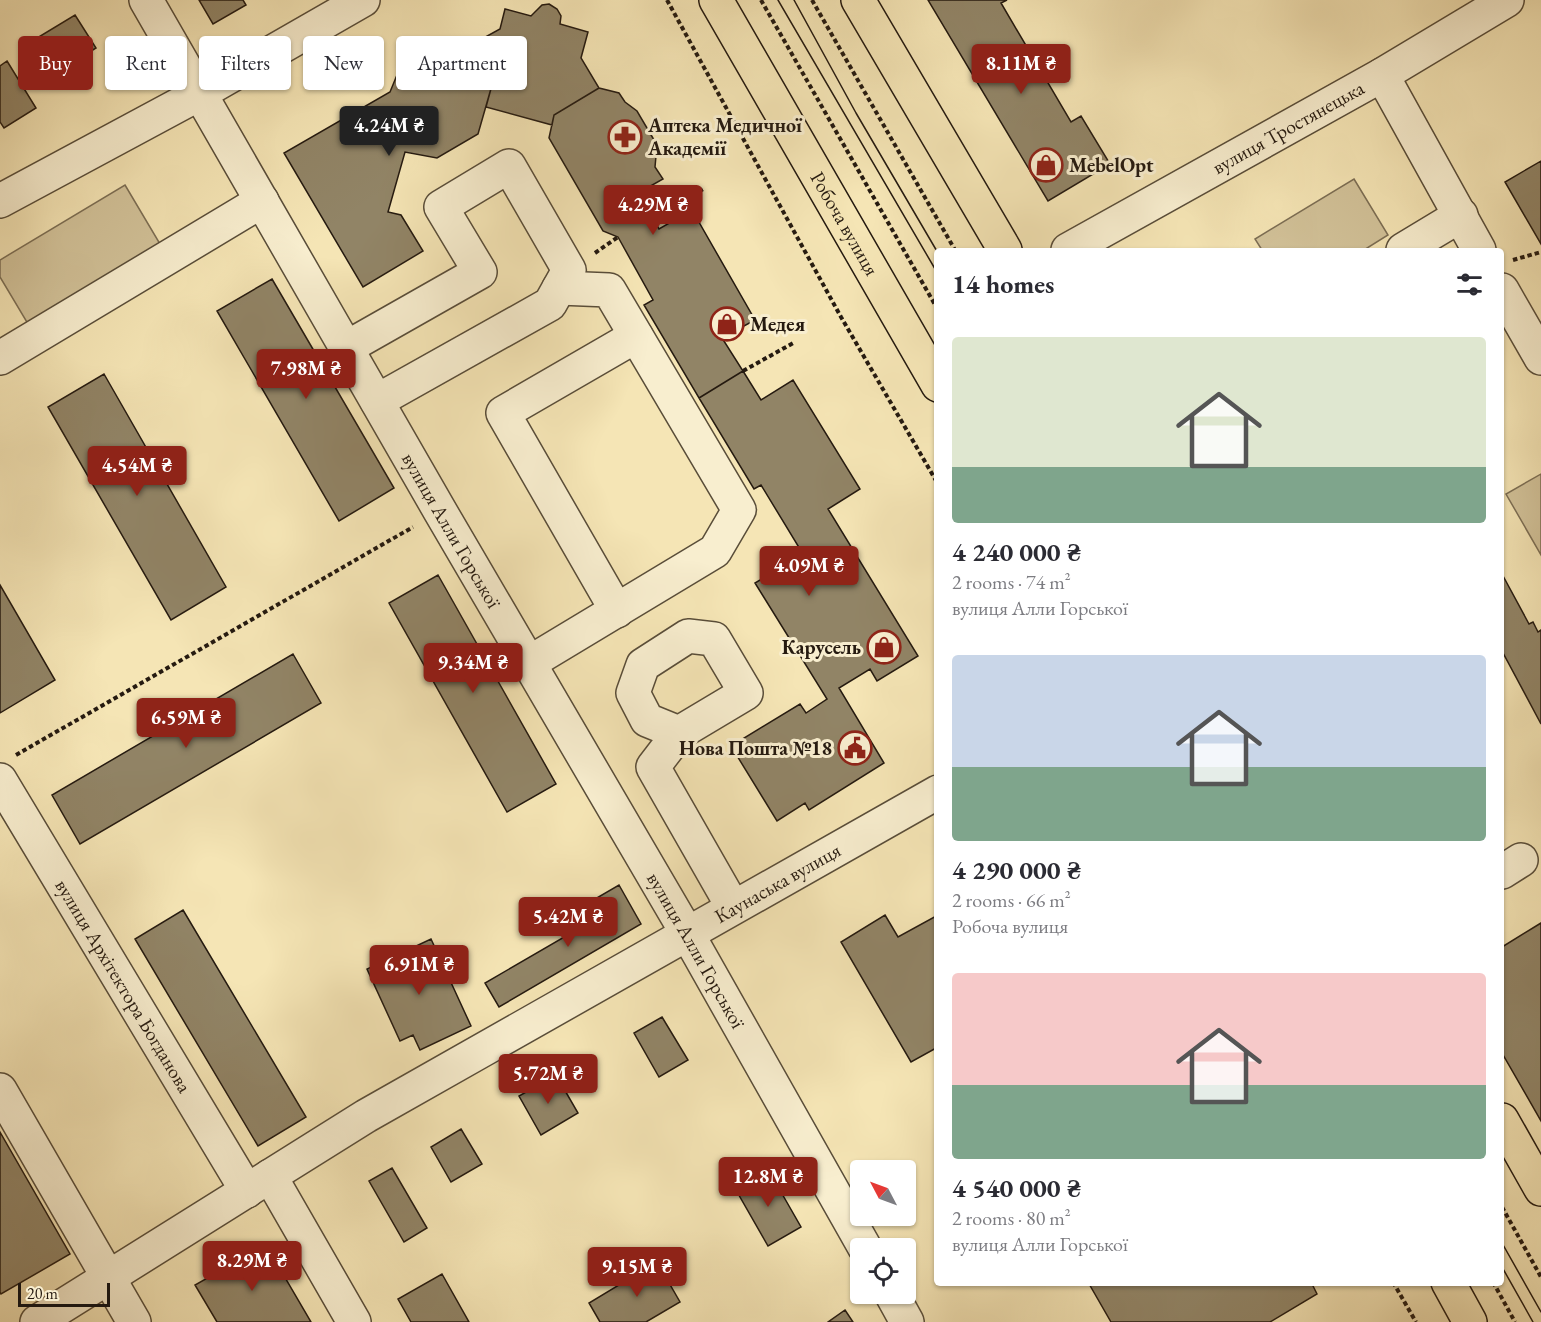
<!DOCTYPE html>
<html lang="en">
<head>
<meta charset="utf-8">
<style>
  :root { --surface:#fff; --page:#f7f7f7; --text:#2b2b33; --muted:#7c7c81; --accent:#8f2418 }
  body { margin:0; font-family:"EB Garamond",serif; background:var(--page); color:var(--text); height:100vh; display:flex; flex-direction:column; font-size:22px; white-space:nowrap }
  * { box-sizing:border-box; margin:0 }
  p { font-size:20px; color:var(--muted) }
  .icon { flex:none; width:33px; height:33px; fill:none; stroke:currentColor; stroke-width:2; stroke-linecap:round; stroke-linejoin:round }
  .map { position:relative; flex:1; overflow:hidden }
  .sheet { position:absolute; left:934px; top:248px; width:570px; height:1038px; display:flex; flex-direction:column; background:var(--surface); border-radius:6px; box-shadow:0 2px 4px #0004 }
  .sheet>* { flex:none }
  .top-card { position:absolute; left:18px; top:36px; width:570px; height:54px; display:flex; gap:12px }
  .needle { width:39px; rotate:311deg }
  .controls { position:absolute; left:850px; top:1160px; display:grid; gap:12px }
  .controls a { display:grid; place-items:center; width:66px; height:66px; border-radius:6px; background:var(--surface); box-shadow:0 2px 4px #0004; font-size:30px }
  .scale { position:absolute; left:18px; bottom:15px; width:92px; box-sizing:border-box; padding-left:6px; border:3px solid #251a10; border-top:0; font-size:16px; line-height:21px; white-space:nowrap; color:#251a10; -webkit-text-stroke:4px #f8eecf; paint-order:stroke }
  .price { position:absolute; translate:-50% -51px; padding:0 14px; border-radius:6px; background:var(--accent); color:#fff; font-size:20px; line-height:39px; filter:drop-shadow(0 2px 3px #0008) }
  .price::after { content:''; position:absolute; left:50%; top:36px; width:18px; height:14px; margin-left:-9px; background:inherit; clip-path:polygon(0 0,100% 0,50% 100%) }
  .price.active { background:#222; color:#fff }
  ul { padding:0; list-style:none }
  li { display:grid; align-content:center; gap:12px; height:318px; padding:0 18px }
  li span { display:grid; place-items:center; height:186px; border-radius:6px; color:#555 }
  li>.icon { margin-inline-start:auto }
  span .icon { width:108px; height:108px; fill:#fffc; stroke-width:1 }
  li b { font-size:26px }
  h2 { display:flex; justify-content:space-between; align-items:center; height:72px; padding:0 18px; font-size:26px }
  .chip { padding:0 21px; border-radius:6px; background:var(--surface); box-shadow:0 2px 4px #0004; font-size:21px; line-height:54px }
  .chip.active { background:var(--accent); color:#fff }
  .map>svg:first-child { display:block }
</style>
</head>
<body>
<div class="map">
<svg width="1541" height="1322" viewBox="0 0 1541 1322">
  <rect width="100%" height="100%" fill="#f5e5b5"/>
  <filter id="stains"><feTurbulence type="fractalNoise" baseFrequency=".00333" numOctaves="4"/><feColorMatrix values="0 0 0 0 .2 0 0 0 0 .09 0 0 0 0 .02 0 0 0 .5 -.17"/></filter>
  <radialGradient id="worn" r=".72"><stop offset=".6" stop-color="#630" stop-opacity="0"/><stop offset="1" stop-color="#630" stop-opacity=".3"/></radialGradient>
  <path fill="#d2c299" stroke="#7c6e54" stroke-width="1.5" d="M1354,179L1388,235L1364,250H1262L1255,239Z
    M125,185L163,249L31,329L0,277V260Z
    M1541,474V555L1506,494Z"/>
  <path fill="#918466" stroke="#251a10" stroke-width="1.5" d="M199,0H243L246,5L213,24Z
    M928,0H1007L1001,3L1071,122L1081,116L1110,164L1048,201Z
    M549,4L557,9L561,16L560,24L588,32L581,58L599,88L554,115L552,125L486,107L492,85L469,46L500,29L505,9L531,16L542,5Z
    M75,15L96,48L58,72L37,38Z
    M469,46L492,85L478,134L437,158L405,152L388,212L401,215L423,251L363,287L284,153L390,92L397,75L431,55L447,59Z
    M7,61L36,108L4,128L0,122V66Z
    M599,88L619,93L625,102L637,111L657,145L655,167L663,179L638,193L659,229L692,210L755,320L722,338L743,371L699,398L644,305L653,300L618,237L603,231L549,138L554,115Z
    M1541,161V244L1505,182Z
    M272,279L394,488L339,521L217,311Z
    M743,371L761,400L793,380L860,489L828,509L918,656L877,681L870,669L839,688L884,763L809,810L805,803L777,821L731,746L800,704L806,713L827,699L755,583L803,554L761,485L754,489L699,398Z
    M104,374L226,587L171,620L48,407Z
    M1502,574L1529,624L1533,622L1538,632L1541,630V724L1502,651Z
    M438,575L556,784L507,812L389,603Z
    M0,585L55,680L0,713Z
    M293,654L321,703L80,844L52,795Z
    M619,885L641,924L499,1007L485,983L604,914L595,899Z
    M183,910L306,1117L258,1146L135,939Z
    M885,915L898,937L938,915V1047L911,1062L841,942Z
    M1541,923V1121L1502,1053V947Z
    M431,939L471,1026L420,1050L413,1035L400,1041L367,969Z
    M662,1017L688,1060L659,1077L634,1033Z
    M556,1075L578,1113L541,1135L519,1096Z
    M461,1129L482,1164L451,1182L431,1147Z
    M0,1132L70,1254L1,1294L0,1292Z
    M392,1168L427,1228L404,1242L369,1181Z
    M769,1171L801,1227L768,1246L736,1190Z
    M266,1245L311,1322H217L195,1285Z
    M657,1262L680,1302L646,1322H600L589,1303Z
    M442,1274L469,1322H411L398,1299Z
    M1088,1282H1311L1317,1294L1270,1322H1111Z
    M845,1310L853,1322H828Z"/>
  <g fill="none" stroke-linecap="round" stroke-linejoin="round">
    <g stroke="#594d39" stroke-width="36">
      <g id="minor">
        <path id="s1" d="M146,0L440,511L687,933L865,1248"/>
        <path d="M1382,75L1479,250"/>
        <path d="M0,201L199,94L363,0"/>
        <path id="s2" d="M1068,250L1382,75L1507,0"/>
        <path d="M1403,250L1461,215"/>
        <path d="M1502,290L1541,358"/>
        <path d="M346,348L480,272L441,207L509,166L569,270L550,304L377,401"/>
        <path d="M0,358L262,201"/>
        <path d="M617,611L503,413L636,336"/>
        <path d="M529,663L715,551L739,510L609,290L559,288"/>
        <path d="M679,733L647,720L633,693L643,665L688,636L714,639L746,693L679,733L653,767L733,907"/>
        <path id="s3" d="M0,780L247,1191"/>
        <path d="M1502,872L1521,860"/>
        <path d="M0,1090L134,1322"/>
        <path d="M270,1176L354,1322"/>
        <path d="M891,1293L907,1322"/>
        <path id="s4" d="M37,1322L366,1116L938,792"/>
      </g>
    </g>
    <g stroke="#251a10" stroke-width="36">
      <g id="major">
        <path id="s5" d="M716,0L938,385"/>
        <path d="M858,0L1005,250"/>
        <path d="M1502,1120L1541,1189"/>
        <path d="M1448,1282L1470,1322"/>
      </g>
    </g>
    <path stroke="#251a10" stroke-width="4" stroke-dasharray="4.5 3" stroke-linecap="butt" d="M667,0L841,317L938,484
      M761,0L938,310
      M812,0L955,250
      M653,217L705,188
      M595,253L618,237
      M1513,260L1541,252
      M743,371L795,342
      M16,755L413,527
      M1502,1207L1541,1277
      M1393,1282L1416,1322
      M1493,1282L1515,1322"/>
    <use href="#minor" stroke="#f8eecf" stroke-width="33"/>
    <use href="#major" stroke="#f5e5b5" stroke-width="33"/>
    <path stroke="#251a10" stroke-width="1.5" d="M778,0L938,274
      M794,0L856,113L938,253
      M1502,1243L1541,1312
      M1502,1267L1533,1322"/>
  </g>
  <defs>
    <g id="pharmacy-ring" transform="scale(1.725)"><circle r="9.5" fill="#f8eecf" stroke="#8f2418" stroke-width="1.5"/><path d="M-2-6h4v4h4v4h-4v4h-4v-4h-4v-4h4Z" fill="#8f2418"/></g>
    <g id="shop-ring" transform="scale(1.725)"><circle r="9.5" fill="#f8eecf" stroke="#8f2418" stroke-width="1.5"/><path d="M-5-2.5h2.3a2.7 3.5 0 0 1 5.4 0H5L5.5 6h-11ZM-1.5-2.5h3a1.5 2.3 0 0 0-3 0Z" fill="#8f2418"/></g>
    <g id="civic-ring" transform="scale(1.725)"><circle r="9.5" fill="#f8eecf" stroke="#8f2418" stroke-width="1.5"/><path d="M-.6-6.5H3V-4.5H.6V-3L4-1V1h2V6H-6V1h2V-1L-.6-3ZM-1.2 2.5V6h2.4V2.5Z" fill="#8f2418"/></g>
  </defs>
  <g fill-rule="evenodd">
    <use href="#pharmacy-ring" x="625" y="137"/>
    <use href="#shop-ring" x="1046" y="165"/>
    <use href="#shop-ring" x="727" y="324"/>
    <use href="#shop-ring" x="884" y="647"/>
    <use href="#civic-ring" x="855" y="748"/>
  </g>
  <g text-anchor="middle" stroke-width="6" stroke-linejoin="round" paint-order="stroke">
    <g font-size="20" font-weight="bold" fill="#251a10" stroke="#f8eecf" text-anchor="start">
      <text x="648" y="132">Аптека Медичної<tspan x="648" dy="23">Академії</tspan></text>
      <text x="1069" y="172">MebelOpt</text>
      <text x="750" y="331">Медея</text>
      <text x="861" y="654" text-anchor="end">Карусель</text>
      <text x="832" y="755" text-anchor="end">Нова Пошта №18</text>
    </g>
    <g font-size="20" fill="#251a10" stroke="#f8eecf">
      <text dy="7" stroke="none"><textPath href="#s2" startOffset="252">вулиця Тростянецька</textPath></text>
      <text dy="7" stroke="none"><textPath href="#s5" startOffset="258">Робоча вулиця</textPath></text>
      <text dy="7" stroke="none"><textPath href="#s1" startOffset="612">вулиця Алли Горської</textPath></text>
      <text dy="7" stroke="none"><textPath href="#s4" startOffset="861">Каунаська вулиця</textPath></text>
      <text dy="7" stroke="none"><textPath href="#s1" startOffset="1098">вулиця Алли Горської</textPath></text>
      <text dy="7" stroke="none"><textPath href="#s3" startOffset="240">вулиця Архітектора Богданова</textPath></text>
    </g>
  </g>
  <rect width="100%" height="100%" filter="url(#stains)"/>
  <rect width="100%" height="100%" fill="url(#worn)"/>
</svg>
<div class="controls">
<a><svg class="needle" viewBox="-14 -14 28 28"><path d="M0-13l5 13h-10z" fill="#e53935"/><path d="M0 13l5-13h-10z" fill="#7c7c81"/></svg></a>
<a><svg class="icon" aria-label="locate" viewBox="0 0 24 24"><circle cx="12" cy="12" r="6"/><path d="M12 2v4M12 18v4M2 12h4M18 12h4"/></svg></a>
</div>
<div class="scale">20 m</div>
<b class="price" style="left:1021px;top:95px">8.11M ₴</b>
<b class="price active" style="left:389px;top:157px">4.24M ₴</b>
<b class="price" style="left:653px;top:236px">4.29M ₴</b>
<b class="price" style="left:306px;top:400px">7.98M ₴</b>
<b class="price" style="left:137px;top:497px">4.54M ₴</b>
<b class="price" style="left:809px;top:597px">4.09M ₴</b>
<b class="price" style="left:473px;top:694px">9.34M ₴</b>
<b class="price" style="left:186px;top:749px">6.59M ₴</b>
<b class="price" style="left:568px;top:948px">5.42M ₴</b>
<b class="price" style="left:419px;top:996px">6.91M ₴</b>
<b class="price" style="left:548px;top:1105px">5.72M ₴</b>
<b class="price" style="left:768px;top:1208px">12.8M ₴</b>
<b class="price" style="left:252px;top:1292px">8.29M ₴</b>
<b class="price" style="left:637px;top:1298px">9.15M ₴</b>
<div class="top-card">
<a class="chip active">Buy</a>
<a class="chip">Rent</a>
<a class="chip">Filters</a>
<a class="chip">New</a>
<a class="chip">Apartment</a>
</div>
<section class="sheet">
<h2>14 homes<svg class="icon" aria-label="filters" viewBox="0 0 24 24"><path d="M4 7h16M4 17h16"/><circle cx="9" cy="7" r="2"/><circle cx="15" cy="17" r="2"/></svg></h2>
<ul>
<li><span style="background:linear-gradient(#dfe7d0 70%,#7fa58c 0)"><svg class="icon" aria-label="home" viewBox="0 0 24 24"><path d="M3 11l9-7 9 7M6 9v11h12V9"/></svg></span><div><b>4 240 000 ₴</b><p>2 rooms · 74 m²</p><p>вулиця Алли Горської</p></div></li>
<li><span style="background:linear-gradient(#c9d6e8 60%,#7fa58c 0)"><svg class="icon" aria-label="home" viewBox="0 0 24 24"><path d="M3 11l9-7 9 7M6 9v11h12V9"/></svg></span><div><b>4 290 000 ₴</b><p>2 rooms · 66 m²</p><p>Робоча вулиця</p></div></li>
<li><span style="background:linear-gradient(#f6c9c9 60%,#7fa58c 0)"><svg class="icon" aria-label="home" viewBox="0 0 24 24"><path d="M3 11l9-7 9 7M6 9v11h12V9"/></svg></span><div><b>4 540 000 ₴</b><p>2 rooms · 80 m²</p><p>вулиця Алли Горської</p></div></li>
</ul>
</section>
</div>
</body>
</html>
